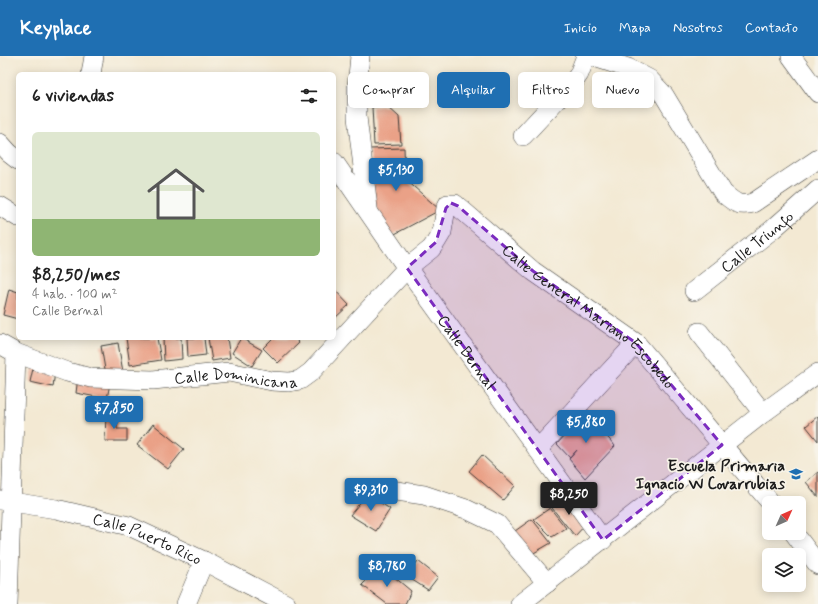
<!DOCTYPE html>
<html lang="es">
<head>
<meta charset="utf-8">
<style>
  :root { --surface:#fff; --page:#f2f2f2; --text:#222; --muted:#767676; --accent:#1f6fb2 }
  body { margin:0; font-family:Mynerve,sans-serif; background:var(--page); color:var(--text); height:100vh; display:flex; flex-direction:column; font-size:15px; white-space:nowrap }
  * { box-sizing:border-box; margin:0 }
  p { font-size:13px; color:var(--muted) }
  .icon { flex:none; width:22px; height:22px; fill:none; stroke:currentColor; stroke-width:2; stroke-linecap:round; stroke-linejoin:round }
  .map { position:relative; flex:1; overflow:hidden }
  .sheet { position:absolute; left:16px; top:16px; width:320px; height:268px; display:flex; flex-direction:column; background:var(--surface); border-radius:6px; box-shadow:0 2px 10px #0003 }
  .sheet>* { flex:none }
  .top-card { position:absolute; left:348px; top:16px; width:380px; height:36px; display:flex; gap:8px }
  .needle { width:26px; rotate:45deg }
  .controls { position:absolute; left:762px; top:440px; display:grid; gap:8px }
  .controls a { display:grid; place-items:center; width:44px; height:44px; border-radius:6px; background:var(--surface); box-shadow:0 2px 10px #0003; font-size:20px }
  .price { position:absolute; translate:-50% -34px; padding:0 9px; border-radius:4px; background:var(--accent); color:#fff; font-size:13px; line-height:26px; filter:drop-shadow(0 1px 2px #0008) }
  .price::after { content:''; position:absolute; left:50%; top:24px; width:12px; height:9px; margin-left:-6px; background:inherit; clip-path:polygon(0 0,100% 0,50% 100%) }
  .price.active { background:#222; color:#fff }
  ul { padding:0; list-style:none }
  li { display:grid; align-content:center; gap:8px; height:212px; padding:0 16px }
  li span { display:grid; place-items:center; height:124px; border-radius:6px; color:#555 }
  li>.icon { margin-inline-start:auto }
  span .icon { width:72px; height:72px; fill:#fffc; stroke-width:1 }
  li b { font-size:17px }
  h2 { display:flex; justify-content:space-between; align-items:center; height:48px; padding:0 16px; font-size:17px }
  .chip { padding:0 14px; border-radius:6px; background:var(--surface); box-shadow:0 2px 10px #0003; font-size:14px; line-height:36px }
  .chip.active { background:var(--accent); color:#fff }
  header { display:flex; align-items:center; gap:24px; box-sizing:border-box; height:56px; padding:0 20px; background:var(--accent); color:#fff }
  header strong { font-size:19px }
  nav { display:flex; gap:22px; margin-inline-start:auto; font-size:14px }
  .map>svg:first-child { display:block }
</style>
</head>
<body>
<header>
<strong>Keyplace</strong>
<nav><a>Inicio</a><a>Mapa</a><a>Nosotros</a><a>Contacto</a></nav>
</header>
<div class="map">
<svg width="818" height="548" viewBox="0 0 818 548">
  <rect width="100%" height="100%" fill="#f7f3e8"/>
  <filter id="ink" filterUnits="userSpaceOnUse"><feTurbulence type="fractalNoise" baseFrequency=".025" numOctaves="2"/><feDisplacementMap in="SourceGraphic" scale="8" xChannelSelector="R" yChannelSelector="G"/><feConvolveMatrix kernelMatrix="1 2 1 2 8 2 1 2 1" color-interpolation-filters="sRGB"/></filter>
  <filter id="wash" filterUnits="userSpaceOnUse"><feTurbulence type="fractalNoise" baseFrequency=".012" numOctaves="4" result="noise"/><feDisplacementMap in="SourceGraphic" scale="16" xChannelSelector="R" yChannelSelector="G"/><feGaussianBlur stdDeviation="0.9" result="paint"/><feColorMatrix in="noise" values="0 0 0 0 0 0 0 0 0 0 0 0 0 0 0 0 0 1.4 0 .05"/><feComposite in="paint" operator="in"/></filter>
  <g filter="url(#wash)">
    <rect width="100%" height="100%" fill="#f3e9d3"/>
    <g id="blocks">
      <path fill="#eaa187" d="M387,50L399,61L401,88L374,89L372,51Z
        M404,92L405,123L440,154L391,180L374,149L373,124L394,123H371L370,93Z
        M9,233L18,236V263L3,259Z
        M334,233L349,249L334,263Z
        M126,282H157L161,304L130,309Z
        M163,282H181L182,303L164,305Z
        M187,282H204L206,299L188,301Z
        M208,282H227L230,302L212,305Z
        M241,282L262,294L252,310L232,297Z
        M273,282H294L299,287L278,307L263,292Z
        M118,287L123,316L106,319L101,290Z
        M34,308L55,315L53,331L30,326Z
        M78,321L110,327L107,343L76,337Z
        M588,354L600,368L598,370L615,390L585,422L569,403L577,394L570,402L557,388Z
        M106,358H117V373H127V385H105Z
        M818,360V385L806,370Z
        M153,368L184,393L168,413L137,389Z
        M482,399L515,430L503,444L469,415Z
        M818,416V441L806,426Z
        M367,438L390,453L376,475L350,459Z
        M564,440L586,468L575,480L552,452Z
        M550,452L566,472L552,481L534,463Z
        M532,463L551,487L532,498L515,475Z
        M418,505L438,521L428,534L406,520Z
        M381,510L411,535L405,548H387L362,529Z"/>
    </g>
  </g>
  <g filter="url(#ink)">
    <use href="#blocks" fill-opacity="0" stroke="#3c3b37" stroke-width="1"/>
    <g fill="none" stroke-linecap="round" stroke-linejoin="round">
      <g stroke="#3c3b37" stroke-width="20">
        <g id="minor">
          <path d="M360,0L357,31V61L368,152"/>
          <path d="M591,0L628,12L649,23L664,39L723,137C734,146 738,151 753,147L818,103"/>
          <path d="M791,0L818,37"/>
          <path d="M91,18L94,0"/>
          <path d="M523,80L575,24L579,18L586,0"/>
          <path d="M0,87L9,97L18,104"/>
          <path id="s1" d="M334,106L407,212L603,484"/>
          <path d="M0,150L18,161"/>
          <path id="s2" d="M694,235L773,173L818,133"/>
          <path d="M699,276L763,357"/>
          <path id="s3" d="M0,288L16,297L67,316L91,322L153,324L229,316L272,325L289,326L300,324L311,316L407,212L431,193L436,186L442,176L446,152L448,148H455L533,215L636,287L771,447"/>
          <path d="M538,393L636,287"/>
          <path d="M390,434L424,439L466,453L497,468L547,527"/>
          <path id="s4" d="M0,444L56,453L129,470L204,505L286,548"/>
          <path d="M794,477L818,509"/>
          <path d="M8,548L16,297"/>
          <path d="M186,548L204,505"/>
          <path d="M520,548L763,357L818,317"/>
        </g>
      </g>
      <use href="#minor" stroke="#fff" stroke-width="19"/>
    </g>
  </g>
  <path fill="#7b2cbf" fill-opacity="0.2" stroke="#7b2cbf" stroke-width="3" stroke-dasharray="8 5" stroke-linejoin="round" d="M451,147L458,150L533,215L636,287L722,389L603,484L407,212L436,186L446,152Z"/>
  <defs>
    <g id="school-bare" transform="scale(1.08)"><path d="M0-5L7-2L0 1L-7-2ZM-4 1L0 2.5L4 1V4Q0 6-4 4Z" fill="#1f6fb2" stroke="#f7f3e8" stroke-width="2.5" paint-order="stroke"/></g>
  </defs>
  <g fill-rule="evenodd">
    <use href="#school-bare" x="796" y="418"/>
  </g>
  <g text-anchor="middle" stroke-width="3.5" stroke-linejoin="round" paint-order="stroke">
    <g font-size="16" fill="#1c1c1c" stroke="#f7f3e8">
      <text dy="6" stroke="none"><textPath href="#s2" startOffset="80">Calle Triunfo</textPath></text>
      <text dy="6" stroke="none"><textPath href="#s3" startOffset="725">Calle General Mariano Escobedo</textPath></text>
      <text dy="6" stroke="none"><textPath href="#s1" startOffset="232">Calle Bernal</textPath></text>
      <text dy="6" stroke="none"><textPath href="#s3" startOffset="243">Calle Dominicana</textPath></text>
      <text dy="6" stroke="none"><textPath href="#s4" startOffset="153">Calle Puerto Rico</textPath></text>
    </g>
    <g font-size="16" font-weight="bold" fill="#1c1c1c" stroke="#f7f3e8" text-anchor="end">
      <text x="785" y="415">Escuela Primaria<tspan x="785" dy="18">Ignacio W Covarrubias</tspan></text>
    </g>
  </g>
</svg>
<div class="controls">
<a><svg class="needle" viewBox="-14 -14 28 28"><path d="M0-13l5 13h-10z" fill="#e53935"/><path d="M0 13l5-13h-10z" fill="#767676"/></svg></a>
<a><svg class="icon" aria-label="layers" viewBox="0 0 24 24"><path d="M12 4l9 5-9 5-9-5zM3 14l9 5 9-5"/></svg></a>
</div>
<b class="price" style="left:396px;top:136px">$5,130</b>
<b class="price" style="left:114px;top:374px">$7,850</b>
<b class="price" style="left:586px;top:388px">$5,880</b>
<b class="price" style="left:371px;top:456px">$9,310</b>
<b class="price active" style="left:569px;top:460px">$8,250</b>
<b class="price" style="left:387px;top:532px">$8,780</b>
<div class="top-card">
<a class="chip">Comprar</a>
<a class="chip active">Alquilar</a>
<a class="chip">Filtros</a>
<a class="chip">Nuevo</a>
</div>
<section class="sheet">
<h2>6 viviendas<svg class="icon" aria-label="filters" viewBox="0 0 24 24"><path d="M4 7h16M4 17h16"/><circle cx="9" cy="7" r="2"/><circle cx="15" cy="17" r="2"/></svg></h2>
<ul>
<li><span style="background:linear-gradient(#dfe7d0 70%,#8fb573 0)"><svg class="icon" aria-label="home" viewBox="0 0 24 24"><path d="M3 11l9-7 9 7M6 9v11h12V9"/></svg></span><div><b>$8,250/mes</b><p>4 hab. · 100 m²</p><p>Calle Bernal</p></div></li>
</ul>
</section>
</div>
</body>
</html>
